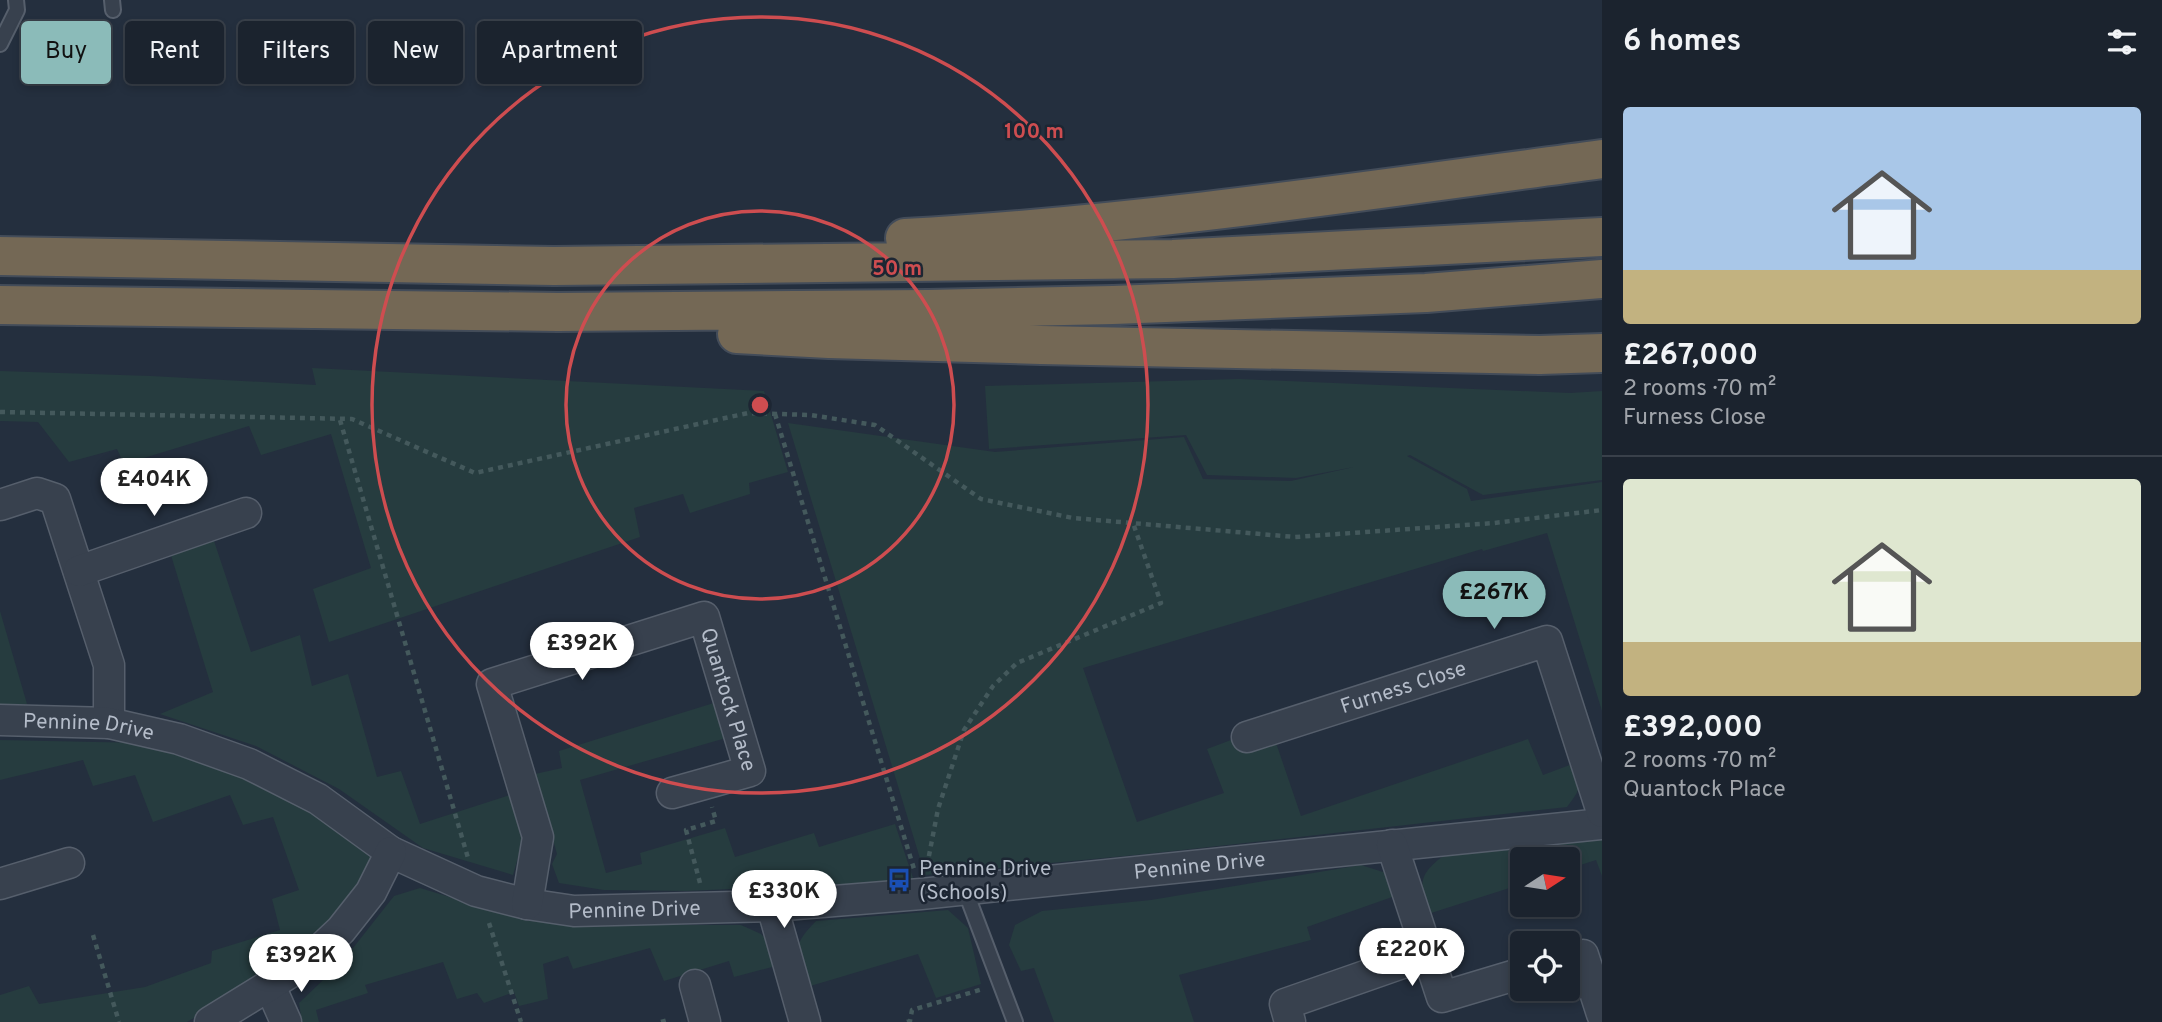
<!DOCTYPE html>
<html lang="en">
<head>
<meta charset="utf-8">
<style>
  :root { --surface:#1b232e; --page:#282f3a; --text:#f1f3f6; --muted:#a0a4aa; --line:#39404a; --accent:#8bbbb9 }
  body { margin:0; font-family:Overpass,sans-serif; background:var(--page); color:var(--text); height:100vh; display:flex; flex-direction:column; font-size:26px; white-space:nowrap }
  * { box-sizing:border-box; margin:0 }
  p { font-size:23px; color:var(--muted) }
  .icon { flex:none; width:38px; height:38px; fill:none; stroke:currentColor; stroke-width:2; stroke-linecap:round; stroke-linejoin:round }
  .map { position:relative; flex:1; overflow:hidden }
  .details { display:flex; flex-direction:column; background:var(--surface); width:560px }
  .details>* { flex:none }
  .hud { position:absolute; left:21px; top:21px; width:665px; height:63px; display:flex; gap:14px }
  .needle { width:46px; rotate:78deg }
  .controls { position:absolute; left:1510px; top:847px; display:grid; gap:14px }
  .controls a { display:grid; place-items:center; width:70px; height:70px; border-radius:7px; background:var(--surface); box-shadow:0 4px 10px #0003,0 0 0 2px var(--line); font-size:35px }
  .price { position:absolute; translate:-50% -60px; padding:0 16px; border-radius:24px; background:#fff; color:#222; font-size:23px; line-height:46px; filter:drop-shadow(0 2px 4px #0008) }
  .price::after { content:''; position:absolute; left:50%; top:42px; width:21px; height:16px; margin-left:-10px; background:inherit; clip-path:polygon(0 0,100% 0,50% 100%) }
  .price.current { background:var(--accent); color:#111 }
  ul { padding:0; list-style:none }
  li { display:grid; align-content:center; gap:14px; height:371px; padding:0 21px }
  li+li { border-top:2px solid var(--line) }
  li span { display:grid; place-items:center; height:217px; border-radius:7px; color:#555 }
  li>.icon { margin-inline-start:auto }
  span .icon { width:126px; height:126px; fill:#fffc; stroke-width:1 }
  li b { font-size:30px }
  h2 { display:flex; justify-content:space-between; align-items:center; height:84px; padding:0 21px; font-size:30px }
  .chip { padding:0 24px; border-radius:7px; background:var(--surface); box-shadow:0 4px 10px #0003,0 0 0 2px var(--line); font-size:24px; line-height:63px }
  .chip.current { background:var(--accent); color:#111 }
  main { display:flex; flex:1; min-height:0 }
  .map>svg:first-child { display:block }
</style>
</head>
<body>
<main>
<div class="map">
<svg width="1602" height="1022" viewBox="0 0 1602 1022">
  <rect width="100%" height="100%" fill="#242f3e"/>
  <path fill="#263c3f" d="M312,368L764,391L788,472L749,483L750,494L690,513L683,494L634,508L640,537L329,642L313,589L371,568L331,434L261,455L249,426L124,464L117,449L69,462L38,422L0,421V371L151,376L316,385Z
    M1239,379L1570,393L1602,391V480L1483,495L1410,455L1407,456L1467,489L1471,501L1602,482V711L1547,533L1483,551L1482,549L1083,668L1137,822L1224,793L1207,749L1239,737L1275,740L1301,816L1528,739L1543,775L1575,763C1583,784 1581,789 1567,807L1146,854L925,875L788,423L995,452L1184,437L1203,479L1291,481L1354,467L1296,478L1207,475L1186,435L989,449L985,386Z
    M212,535L251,652L300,635L312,686L348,674L377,777L401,771L420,824L510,795L525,833L513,875L423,848L339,789L256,746L160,714L213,692L170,552Z
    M0,611L27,704L0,705Z
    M717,702L726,738L580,780L606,873L642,864L640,853L725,828L735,857L814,833L819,847L895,824L914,881L686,891L604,890L559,883L552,864L557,854L535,774L562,768L559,751Z
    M0,740L144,743L227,771L306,808L374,860L345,909L288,959L250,985L187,1022H0V995L29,986L39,1004L145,987L211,963L212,951L280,930L272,899L299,890L273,817L243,825L230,795L153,822L135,775L93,786L83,760L0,780Z
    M1602,835V876L1596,860L1568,869V859H1522V884L1428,914C1419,883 1418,874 1446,854Z
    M1361,865L1386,873L1395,896L1307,927L1311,940L1179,975L1194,1022H1054L1034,968L1021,971L1009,945L1015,925L1042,911L1151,900Z
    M420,888L529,921L613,925H741L761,934L773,947L772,967L734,977L729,961L664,981L650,948L573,969L568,956L543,964L548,999L519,1006L514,992L484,1003L477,993L457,999L443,962L365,985L368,993L316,1010L319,1022H302L299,1003L342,962L394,896Z
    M948,910L968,928L981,984L936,998L918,954L807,987C795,955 790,947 816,921Z"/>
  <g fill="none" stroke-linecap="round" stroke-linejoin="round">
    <g stroke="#565f6c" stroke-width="18">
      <path id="lane" d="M112,0L113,10
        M0,44L17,10L16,0
        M965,890L1015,1022"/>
    </g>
    <g stroke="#565f6c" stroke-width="33">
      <g id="street">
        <path d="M0,505L37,493L55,499L109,665V723"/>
        <path d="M79,571L246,513"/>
        <path id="s1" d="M0,720L109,723L179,739L249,764L318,799L391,852L476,891L527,904L574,911L772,906L921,894L1602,824"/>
        <path id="s2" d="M1247,737L1547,641L1602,812"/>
        <path d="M1392,845L1442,997L1522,973"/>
        <path d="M0,884L69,863"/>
        <path id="s3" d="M527,904L538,837L492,684L704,617L750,771L672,793"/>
        <path d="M772,906L805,1022"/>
        <path d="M1568,959L1583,955L1602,1014"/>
        <path d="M695,985L705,1022"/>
        <path d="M270,986L286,1022"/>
        <path d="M210,1022L307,962L341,930L371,892L391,852"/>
        <path d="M1290,1022L1285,1004L1428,954"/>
      </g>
    </g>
    <g stroke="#434c59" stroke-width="42">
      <path id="highway" d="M905,238C1138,225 1371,190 1602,159
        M0,256L554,266L1173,259L1602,237
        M0,305L558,312L928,309L1113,305L1426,293L1602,279
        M737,334L829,339L1041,345L1540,355L1602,353"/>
    </g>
    <path stroke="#44595c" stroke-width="4.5" stroke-dasharray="5 5" stroke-linecap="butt" d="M0,412L352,419L475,473L748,413L810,415L875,425L981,499L1073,518L1295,537L1494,523L1602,510
      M775,414L914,869
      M340,420L468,858
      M927,866L938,809L964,730L993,686L1017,663L1161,603L1133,523
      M700,883L686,830L716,821L712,807
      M489,923L521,1022
      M93,935L119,1022
      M661,1022L668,1020L669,1022
      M907,1022L910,1021L912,1010L983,989"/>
    <use href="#lane" stroke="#38414e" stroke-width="14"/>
    <use href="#street" stroke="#38414e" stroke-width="30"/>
    <use href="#highway" stroke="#746855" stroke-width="38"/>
  </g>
  <g fill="none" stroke="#ce4d50" stroke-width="3.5">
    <circle cx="760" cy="405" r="194"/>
    <circle cx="760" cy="405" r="388"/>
  </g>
  <defs>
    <g id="bus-bare" transform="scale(1.89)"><path d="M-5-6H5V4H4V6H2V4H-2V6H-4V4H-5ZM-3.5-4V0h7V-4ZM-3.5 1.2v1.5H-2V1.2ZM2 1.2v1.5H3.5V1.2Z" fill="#1a4fb4" stroke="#1d2633" stroke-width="2.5" paint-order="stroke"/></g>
  </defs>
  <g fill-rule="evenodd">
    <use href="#bus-bare" x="899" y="880"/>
  </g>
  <g text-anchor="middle" stroke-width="5" stroke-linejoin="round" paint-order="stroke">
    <g font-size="21" fill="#b4bcc9" stroke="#1d2633">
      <text dy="7" stroke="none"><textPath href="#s2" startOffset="164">Furness Close</textPath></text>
      <text dy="7" stroke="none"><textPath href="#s3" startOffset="536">Quantock Place</textPath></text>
      <text dy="7" stroke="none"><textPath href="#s1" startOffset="89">Pennine Drive</textPath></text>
      <text dy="7" stroke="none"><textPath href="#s1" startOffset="1244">Pennine Drive</textPath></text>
      <text dy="7" stroke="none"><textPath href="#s1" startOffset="677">Pennine Drive</textPath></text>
    </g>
    <g font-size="21" fill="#b4bcc9" stroke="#1d2633" text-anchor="start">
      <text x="919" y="875">Pennine Drive<tspan x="919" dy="24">(Schools)</tspan></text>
    </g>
  </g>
  <circle cx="760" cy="405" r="10" fill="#ce4d50" stroke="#1d2633" stroke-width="3.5"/>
  <g font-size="21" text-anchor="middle" font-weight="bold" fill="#ce4d50" stroke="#1d2633" stroke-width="5" stroke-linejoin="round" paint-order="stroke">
    <text x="1034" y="138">100 m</text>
    <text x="897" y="275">50 m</text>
  </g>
</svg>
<div class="controls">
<a><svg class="needle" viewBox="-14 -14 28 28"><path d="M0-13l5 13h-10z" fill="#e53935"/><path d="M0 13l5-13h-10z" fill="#a0a4aa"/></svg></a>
<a><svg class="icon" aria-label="locate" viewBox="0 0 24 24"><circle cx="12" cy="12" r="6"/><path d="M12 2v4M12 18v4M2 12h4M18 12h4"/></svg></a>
</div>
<b class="price" style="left:154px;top:518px">£404K</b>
<b class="price current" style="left:1494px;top:631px">£267K</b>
<b class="price" style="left:582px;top:682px">£392K</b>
<b class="price" style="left:784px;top:930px">£330K</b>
<b class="price" style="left:1412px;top:988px">£220K</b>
<b class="price" style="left:301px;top:994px">£392K</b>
<div class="hud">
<a class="chip current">Buy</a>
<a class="chip">Rent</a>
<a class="chip">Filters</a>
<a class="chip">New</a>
<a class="chip">Apartment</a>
</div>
</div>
<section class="details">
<h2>6 homes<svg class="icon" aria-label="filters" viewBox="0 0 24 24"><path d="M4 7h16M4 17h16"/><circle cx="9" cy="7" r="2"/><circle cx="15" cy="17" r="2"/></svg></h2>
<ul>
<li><span style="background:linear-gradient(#a9c7e8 75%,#c2b280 0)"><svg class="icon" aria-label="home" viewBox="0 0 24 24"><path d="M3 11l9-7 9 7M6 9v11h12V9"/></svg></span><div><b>£267,000</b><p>2 rooms · 70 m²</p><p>Furness Close</p></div></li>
<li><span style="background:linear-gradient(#dfe7d0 75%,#c2b280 0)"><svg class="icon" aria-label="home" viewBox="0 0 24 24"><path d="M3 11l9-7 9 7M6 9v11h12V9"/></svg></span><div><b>£392,000</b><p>2 rooms · 70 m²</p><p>Quantock Place</p></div></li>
</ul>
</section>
</main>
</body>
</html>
